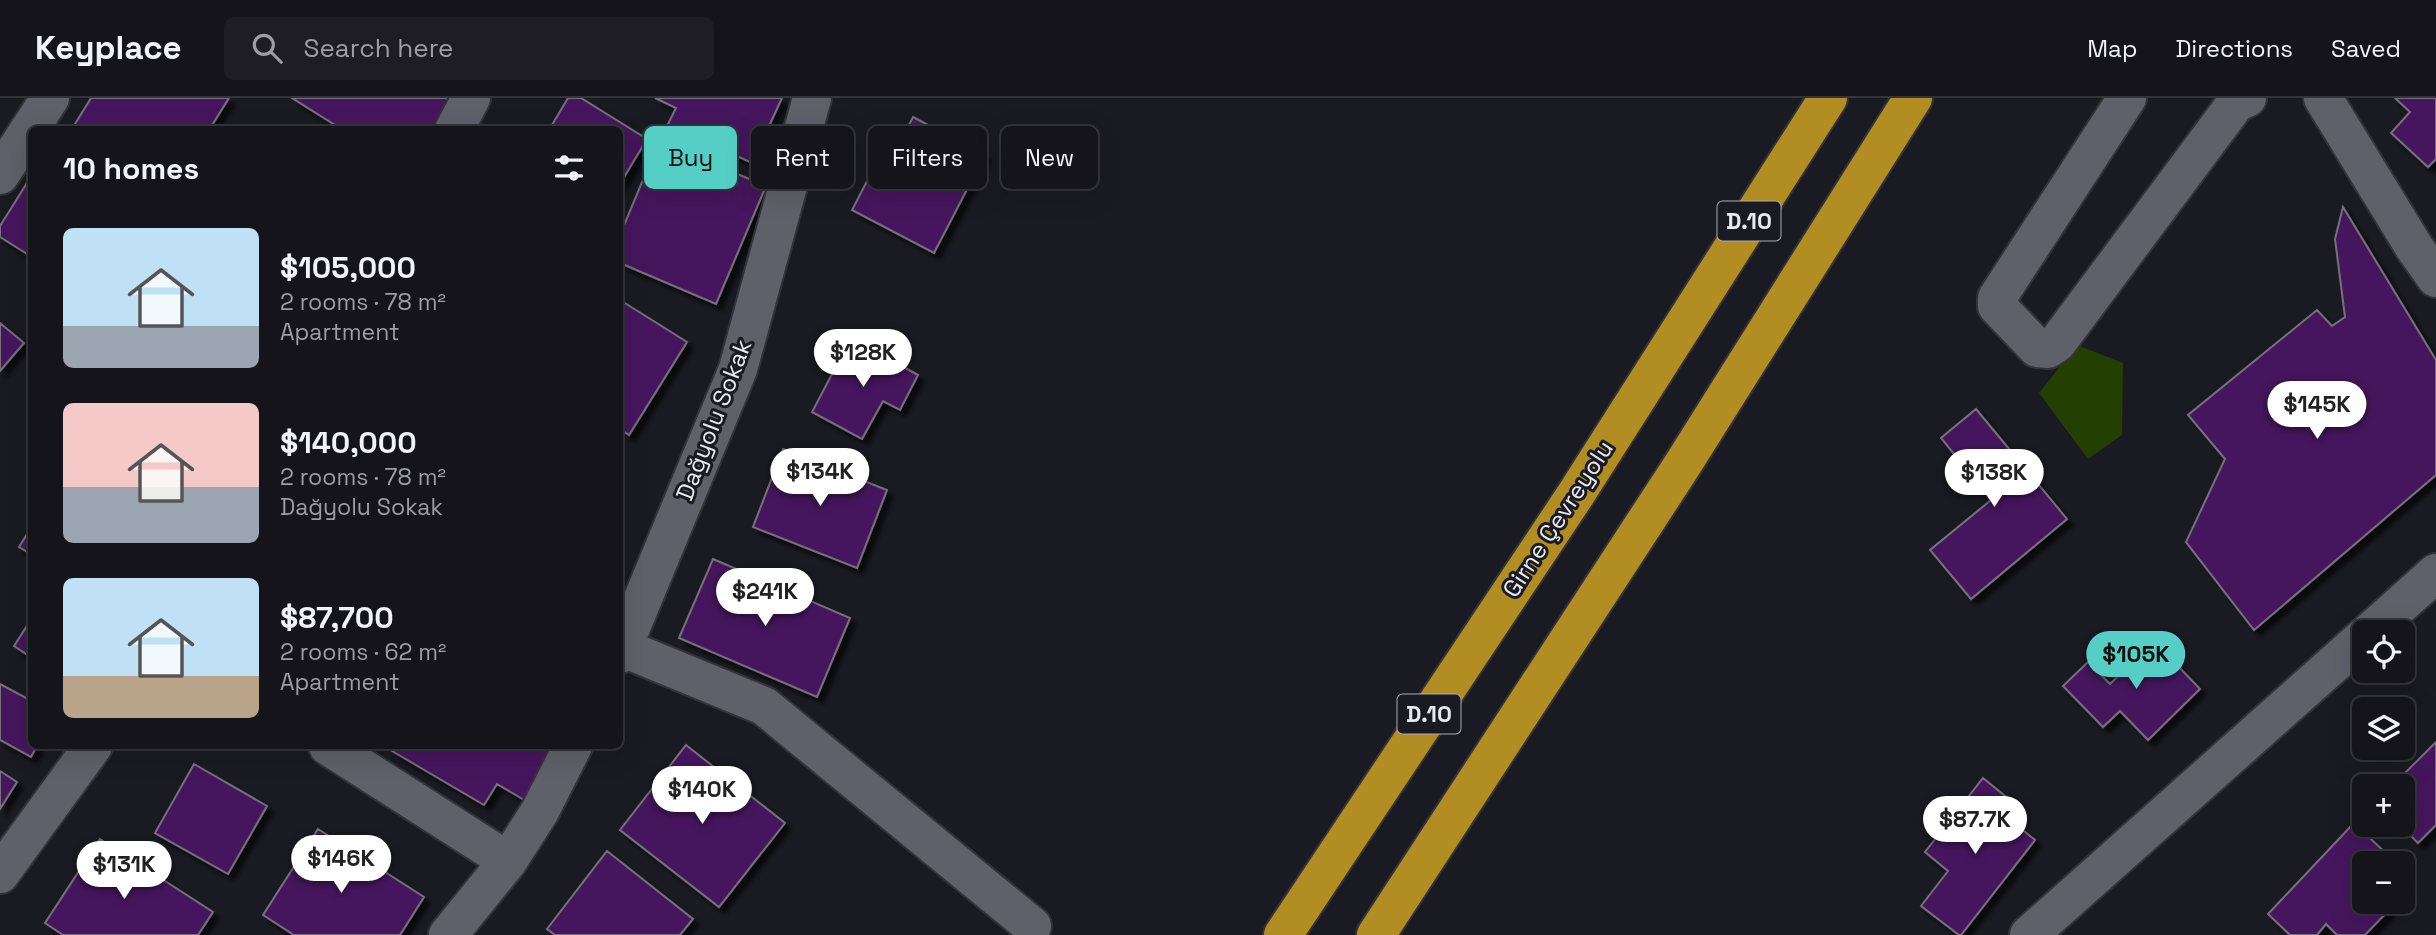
<!DOCTYPE html>
<html lang="en">
<head>
<meta charset="utf-8">
<style>
  :root { --surface:#14141a; --page:#1d1d23; --text:#f1f3f6; --muted:#9d9ea2; --line:#333339; --accent:#55cec5 }
  body { margin:0; font-family:"Space Grotesk",sans-serif; background:var(--page); color:var(--text); height:100vh; display:flex; flex-direction:column; font-size:26px; white-space:nowrap }
  * { box-sizing:border-box; margin:0 }
  p { font-size:23px; color:var(--muted) }
  .icon { flex:none; width:38px; height:38px; fill:none; stroke:currentColor; stroke-width:2; stroke-linecap:round; stroke-linejoin:round }
  .map { position:relative; flex:1; overflow:hidden }
  .sheet { position:absolute; left:28px; top:28px; width:595px; height:623px; display:flex; flex-direction:column; background:var(--surface); border-radius:10px; box-shadow:0 7px 28px #0002,0 0 0 2px var(--line) }
  .sheet>* { flex:none }
  .hud { position:absolute; left:644px; top:28px; width:665px; height:63px; display:flex; gap:14px }
  .controls { position:absolute; left:2352px; top:522px; display:grid; gap:14px }
  .controls a { display:grid; place-items:center; width:63px; height:63px; border-radius:10px; background:var(--surface); box-shadow:0 7px 28px #0002,0 0 0 2px var(--line); font-size:35px }
  .price { position:absolute; translate:-50% -60px; padding:0 16px; border-radius:24px; background:#fff; color:#222; font-size:23px; line-height:46px; filter:drop-shadow(0 2px 4px #0008) }
  .price::after { content:''; position:absolute; left:50%; top:42px; width:21px; height:16px; margin-left:-10px; background:inherit; clip-path:polygon(0 0,100% 0,50% 100%) }
  .price.on { background:var(--accent); color:#111 }
  ul { padding:0; list-style:none }
  li { display:flex; align-items:center; gap:21px; height:175px; padding:0 35px }
  li span { display:grid; place-items:center; flex:none; width:196px; height:140px; border-radius:10px; color:#555 }
  li>.icon { margin-inline-start:auto }
  span .icon { width:84px; height:84px; fill:#fffc; stroke-width:1 }
  li b { font-size:30px }
  h2 { display:flex; justify-content:space-between; align-items:center; height:84px; padding:0 35px; font-size:30px }
  .tag { padding:0 24px; border-radius:10px; background:var(--surface); box-shadow:0 7px 28px #0002,0 0 0 2px var(--line); font-size:24px; line-height:63px }
  .tag.on { background:var(--accent); color:#111 }
  header { display:flex; align-items:center; gap:42px; box-sizing:border-box; height:98px; padding:0 35px; background:var(--surface); border-bottom:2px solid var(--line) }
  header strong { font-size:33px }
  nav { display:flex; gap:38px; margin-inline-start:auto; font-size:24px }
  .search { width:490px; height:63px; background:var(--page); display:flex; align-items:center; gap:18px; box-sizing:border-box; padding:0 24px; border-radius:10px; color:var(--muted); font-size:26px }
  .map>svg:first-child { display:block }
</style>
</head>
<body>
<header>
<strong>Keyplace</strong>
<div class="search"><svg class="icon" aria-label="search" viewBox="0 0 24 24"><circle cx="10" cy="10" r="6"/><path d="M15 15l6 6"/></svg>Search here</div>
<nav><a>Map</a><a>Directions</a><a>Saved</a></nav>
</header>
<div class="map">
<svg width="2436" height="837" viewBox="0 0 2436 837">
  <defs>
    <filter id="shadow"><feDropShadow dx="6" dy="6" stdDeviation="2" flood-color="#0009"/></filter>
  </defs>
  <rect width="100%" height="100%" fill="#1a1a22"/>
  <path fill="#233f01" d="M2077,247L2123,265L2122,337L2088,361L2039,295Z"/>
  <path fill="#45195d" stroke="#76707a" stroke-width="2" filter="url(#shadow)" d="M91,0H229L209,32H84L75,26Z
    M292,0H459L440,32H343Z
    M568,0H581L647,41L620,86V32H549Z
    M655,0H782L752,65L668,26L676,10Z
    M2395,0H2436V61L2428,69L2391,35L2410,14Z
    M913,19L985,57L934,155L852,112L880,58L890,64Z
    M659,43L766,88L716,206L620,165V137Z
    M32,77V159L0,139V128Z
    M2343,109L2436,262V377L2254,532L2186,444L2225,361L2188,317L2317,212L2332,228L2345,219L2335,141Z
    M620,202L687,244L629,337L620,331Z
    M0,225L24,245L0,273Z
    M851,240L918,277L900,312L883,303L862,341L812,314Z
    M1976,311L2067,421L1971,501L1930,452L1991,402L1941,340Z
    M783,351L887,392L857,470L753,429Z
    M32,428V457L19,449Z
    M713,461L850,520L817,599L679,540Z
    M32,520V560L14,548Z
    M2154,543L2200,591L2148,642L2120,613L2103,629L2063,588L2088,564L2110,586Z
    M0,586L32,603V648H37L31,659L0,642Z
    M2436,644V727L2418,745L2399,726H2403V688H2392Z
    M686,647L785,725L719,809L620,732Z
    M395,648H565L531,706L497,686L484,707L392,653Z
    M194,666L267,708L228,776L155,735Z
    M0,673L17,684L0,711Z
    M1983,680L2016,707L2007,719L2035,742L1961,837H1959L1921,808L1948,773L1925,754Z
    M2354,725L2391,760L2387,765H2364V803H2384L2391,810L2365,837H2337L2326,826L2317,837H2290L2268,816Z
    M318,731L424,799L400,837H294L263,817Z
    M100,741L213,814L198,837H63L45,825Z
    M607,753L693,821L680,837H555L547,831Z"/>
  <g fill="none" stroke-linecap="round" stroke-linejoin="round">
    <g stroke="#333339" stroke-width="42">
      <path id="minor" d="M2127,0L1997,200V208L2037,250L2048,251L2057,245L2236,5L2247,0
        M2323,0L2414,149L2436,180
        M454,32L471,0
        M0,77L50,0
        M2370,534L2436,475
        M623,550L764,608L1032,828
        M620,556L738,271L812,0
        M328,648L508,763
        M0,776L93,648
        M448,837L508,763L540,713L573,648
        M2029,837L2364,539"/>
    </g>
    <g stroke="#333339" stroke-width="42">
      <path id="highway" d="M1283,837L1576,396L1828,0
        M1376,837L1683,366L1913,0"/>
    </g>
    <use href="#minor" stroke="#60606a" stroke-width="38"/>
    <use href="#highway" stroke="#b28d21" stroke-width="38"/>
  </g>
  <g text-anchor="middle" stroke-width="6" stroke-linejoin="round" paint-order="stroke">
    <g fill="#1a1a22" stroke="#abacb2" stroke-width="2">
      <rect x="1717.5" y="103.5" width="63" height="39" rx="5"/>
      <rect x="1397.5" y="596.5" width="63" height="39" rx="5"/>
    </g>
    <g font-size="23" font-weight="bold" fill="#e9eaf0">
      <text x="1749" y="131">D.10</text>
      <text x="1429" y="624">D.10</text>
    </g>
    <g font-size="24" fill="#e9eaf0" stroke="#1a1a22">
      <text transform="translate(714 322) rotate(-69)" y="8">Dağyolu Sokak</text>
      <text transform="translate(1558 421) rotate(-57)" y="8">Girne Çevreyolu</text>
    </g>
  </g>
</svg>
<div class="controls">
<a><svg class="icon" aria-label="locate" viewBox="0 0 24 24"><circle cx="12" cy="12" r="6"/><path d="M12 2v4M12 18v4M2 12h4M18 12h4"/></svg></a>
<a><svg class="icon" aria-label="layers" viewBox="0 0 24 24"><path d="M12 4l9 5-9 5-9-5zM3 14l9 5 9-5"/></svg></a>
<a>+</a>
<a>−</a>
</div>
<b class="price" style="left:863px;top:291px">$128K</b>
<b class="price" style="left:2317px;top:343px">$145K</b>
<b class="price" style="left:820px;top:410px">$134K</b>
<b class="price" style="left:1994px;top:411px">$138K</b>
<b class="price" style="left:765px;top:530px">$241K</b>
<b class="price on" style="left:2136px;top:593px">$105K</b>
<b class="price" style="left:702px;top:728px">$140K</b>
<b class="price" style="left:1975px;top:758px">$87.7K</b>
<b class="price" style="left:341px;top:797px">$146K</b>
<b class="price" style="left:124px;top:803px">$131K</b>
<div class="hud">
<a class="tag on">Buy</a>
<a class="tag">Rent</a>
<a class="tag">Filters</a>
<a class="tag">New</a>
</div>
<section class="sheet">
<h2>10 homes<svg class="icon" aria-label="filters" viewBox="0 0 24 24"><path d="M4 7h16M4 17h16"/><circle cx="9" cy="7" r="2"/><circle cx="15" cy="17" r="2"/></svg></h2>
<ul>
<li><span style="background:linear-gradient(#bfe0f5 70%,#9aa5b1 0)"><svg class="icon" aria-label="home" viewBox="0 0 24 24"><path d="M3 11l9-7 9 7M6 9v11h12V9"/></svg></span><div><b>$105,000</b><p>2 rooms · 78 m²</p><p>Apartment</p></div></li>
<li><span style="background:linear-gradient(#f6c9c9 60%,#9aa5b1 0)"><svg class="icon" aria-label="home" viewBox="0 0 24 24"><path d="M3 11l9-7 9 7M6 9v11h12V9"/></svg></span><div><b>$140,000</b><p>2 rooms · 78 m²</p><p>Dağyolu Sokak</p></div></li>
<li><span style="background:linear-gradient(#bfe0f5 70%,#b9a48a 0)"><svg class="icon" aria-label="home" viewBox="0 0 24 24"><path d="M3 11l9-7 9 7M6 9v11h12V9"/></svg></span><div><b>$87,700</b><p>2 rooms · 62 m²</p><p>Apartment</p></div></li>
</ul>
</section>
</div>
</body>
</html>
